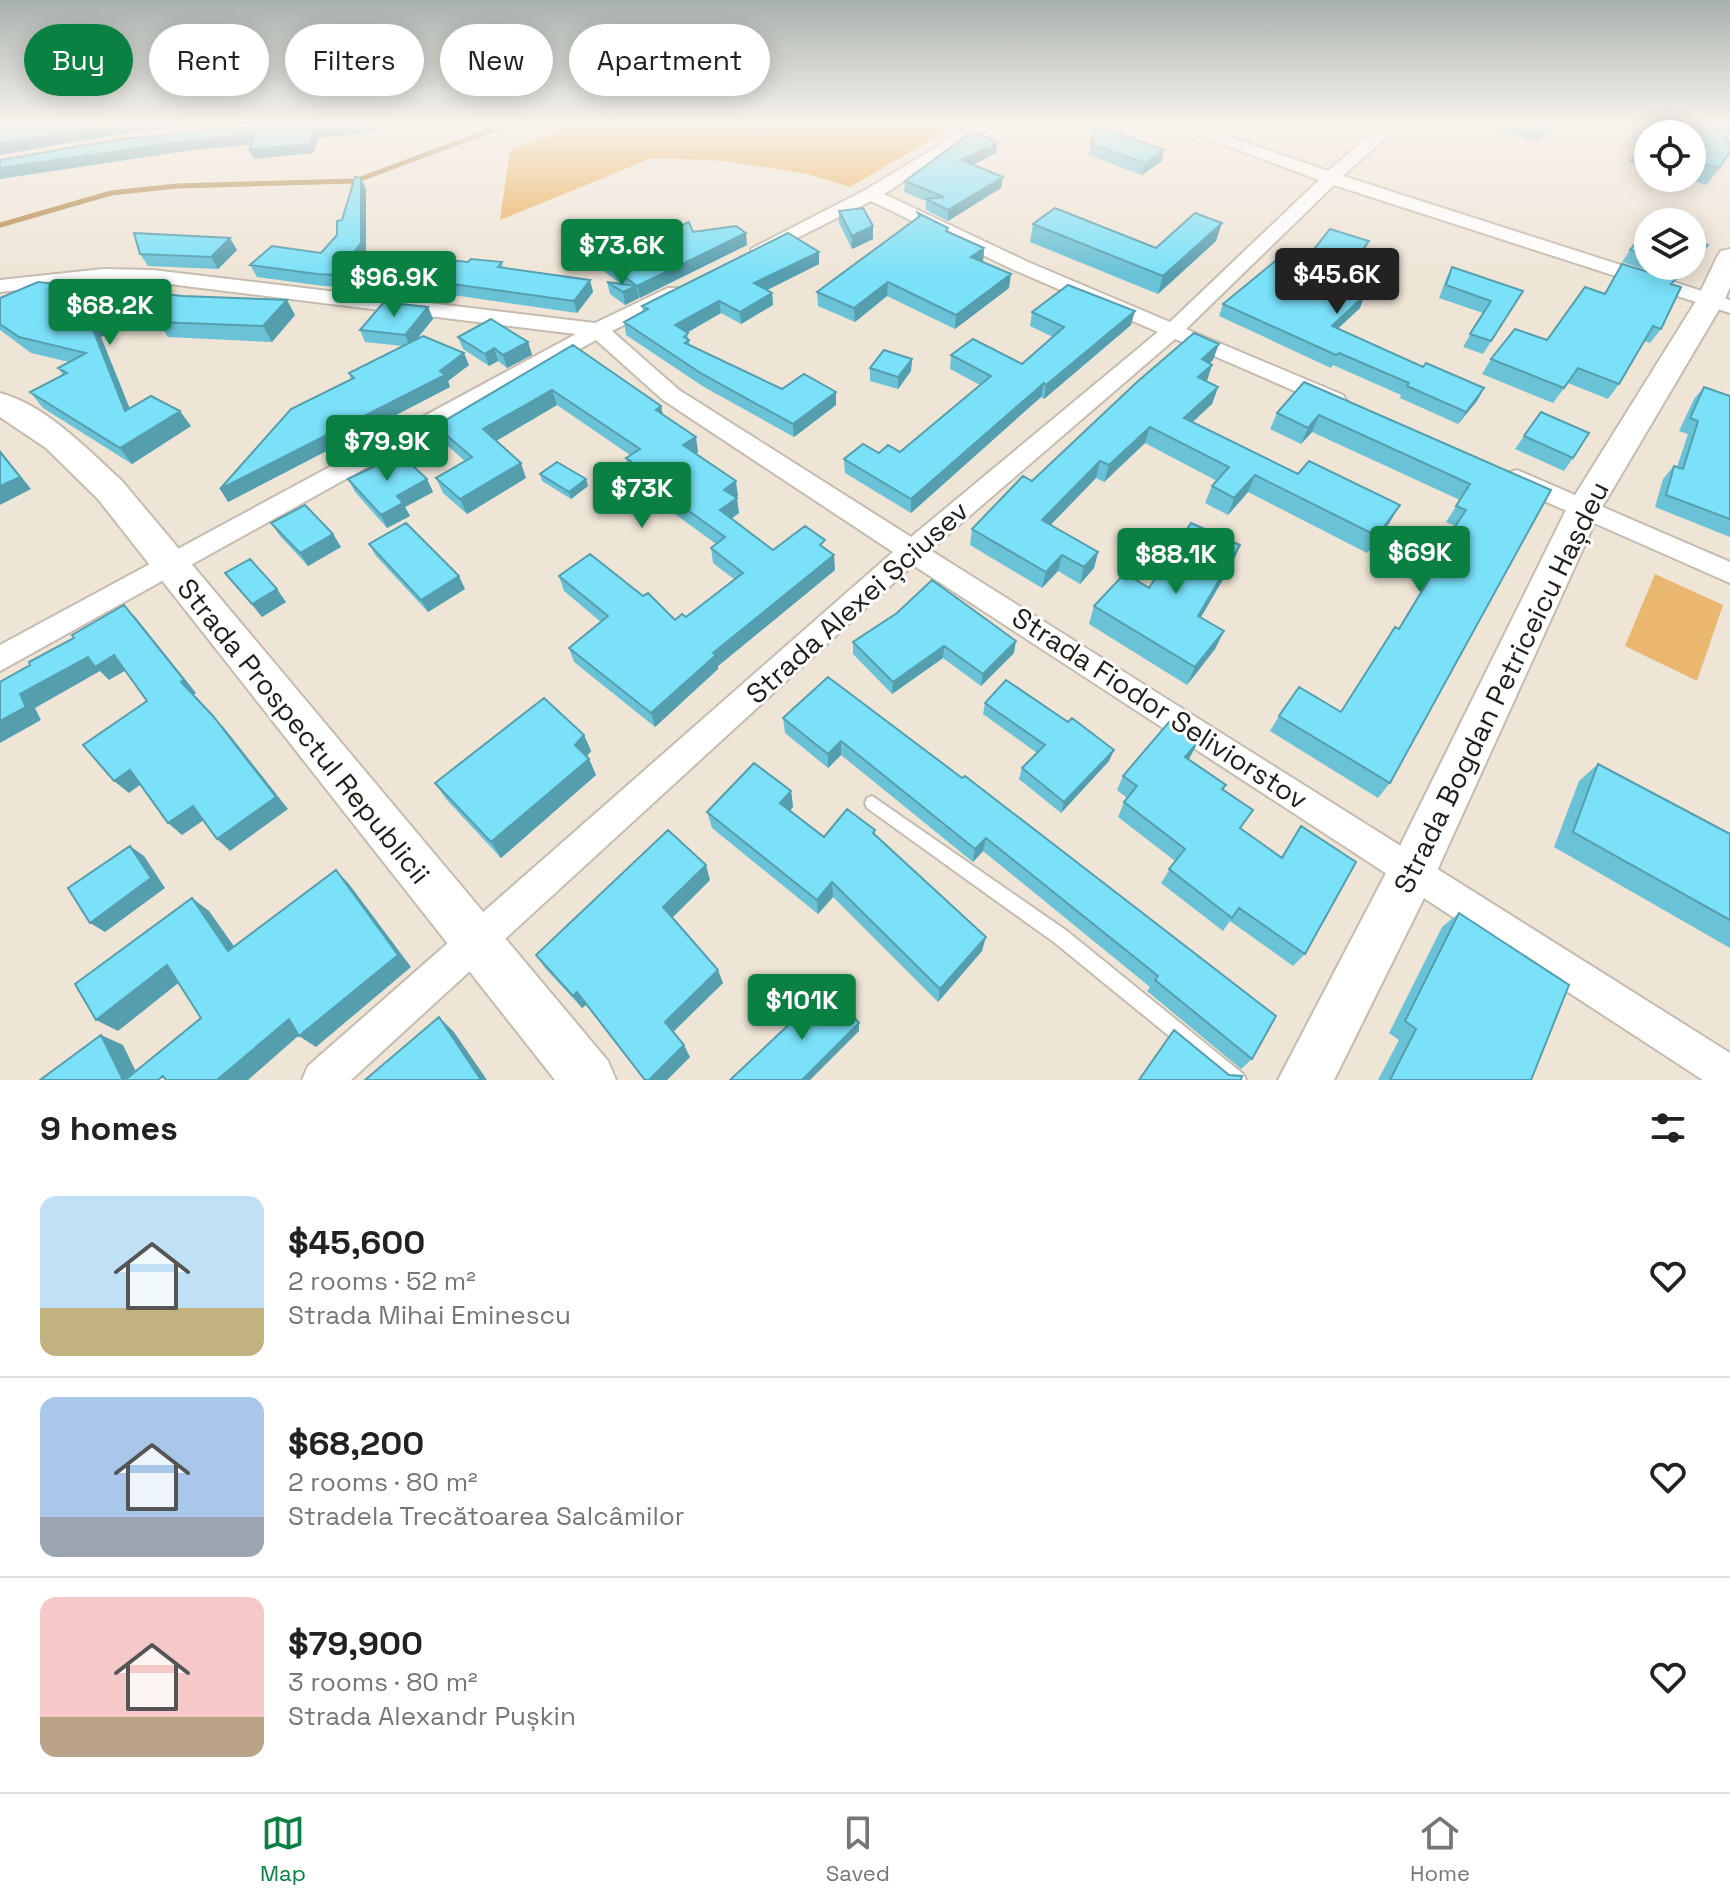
<!DOCTYPE html>
<html lang="en">
<head>
<meta charset="utf-8">
<style>
  :root { --surface:#fff; --page:#f6f6f6; --text:#222; --muted:#767676; --line:#e0e0e0; --accent:#0b8043 }
  body { margin:0; font-family:"Space Grotesk",sans-serif; background:var(--page); color:var(--text); height:100vh; display:flex; flex-direction:column; font-size:30px; white-space:nowrap }
  * { box-sizing:border-box; margin:0 }
  p { font-size:26px; color:var(--muted) }
  .icon { flex:none; width:44px; height:44px; fill:none; stroke:currentColor; stroke-width:2; stroke-linecap:round; stroke-linejoin:round }
  .map { position:relative; height:1080px; overflow:hidden }
  .sheet { display:flex; flex-direction:column; background:var(--surface); flex:1 }
  .sheet>* { flex:none }
  .banner { position:absolute; left:24px; top:24px; width:800px; height:72px; display:flex; gap:16px }
  .tools { position:absolute; left:1634px; top:120px; display:grid; gap:16px }
  .tools a { display:grid; place-items:center; width:72px; height:72px; border-radius:50%; background:var(--surface); box-shadow:0 4px 20px #0003; font-size:40px }
  .price { position:absolute; translate:-50% -68px; padding:0 18px; border-radius:8px; background:var(--accent); color:#fff; font-size:26px; line-height:52px; filter:drop-shadow(0 2px 4px #0008) }
  .price::after { content:''; position:absolute; left:50%; top:48px; width:24px; height:18px; margin-left:-12px; background:inherit; clip-path:polygon(0 0,100% 0,50% 100%) }
  .price.active { background:#222; color:#fff }
  ul { padding:0; list-style:none }
  li { display:flex; align-items:center; gap:24px; height:200px; padding:0 40px }
  li+li { border-top:2px solid var(--line) }
  li span { display:grid; place-items:center; flex:none; width:224px; height:160px; border-radius:16px; color:#555 }
  li>.icon { margin-inline-start:auto }
  span .icon { width:96px; height:96px; fill:#fffc; stroke-width:1 }
  li b { font-size:34px }
  h2 { display:flex; justify-content:space-between; align-items:center; height:96px; padding:0 40px; font-size:34px }
  .tag { padding:0 28px; border-radius:36px; background:var(--surface); box-shadow:0 4px 20px #0003; font-size:28px; line-height:72px }
  .tag.active { background:var(--accent); color:#fff }
  .tab-bar { display:flex; justify-content:space-around; align-items:center; height:112px; border-top:2px solid var(--line); background:var(--surface); font-size:22px; color:var(--muted) }
  .tab-bar a { display:grid; justify-items:center; gap:4px }
  .tab-bar .active { color:var(--accent) }
  .map>svg:first-child { display:block }
</style>
</head>
<body>
<div class="map">
<svg width="1730" height="1080" viewBox="0 0 1730 1080">
  <rect width="100%" height="100%" fill="#efe5d7"/>
  <path fill="#e9b76f" d="M1655,574L1723,605L1697,681L1625,646Z"/>
  <path fill="#e7ac52" d="M574,124H958L850,187L807,174L725,161L652,158L500,220L510,151Z"/>
  <g fill="none" stroke-linecap="round" stroke-linejoin="round">
    <path stroke="#ad8242" stroke-width="5" d="M0,225L111,193L177,186L355,181L508,124"/>
    <g stroke="#c5bbae" stroke-width="4">
      <path id="service" d="M872,796L1067,931L1243,1074L1246,1080H1223L1055,943L867,808L865,803L867,798Z"/>
    </g>
    <g stroke="#c5bbae" stroke-width="4">
      <path id="minor" d="M975,124H995L884,194L1028,262L1170,322L1319,180L1168,124H1192L1328,171L1383,124H1401L1343,176L1730,300V313L1334,185L1186,329L1343,395L1346,400L1343,405H1327L1175,339L930,550L1730,1053V1080H1703L913,565L351,1080H302L308,1066L893,552L663,400L596,340L0,671V645L576,334L153,282L103,281L0,292V280L103,269L153,270L595,323L668,288H682L685,292L682,296L612,331L679,390L911,537L1158,332L1014,270L871,201L767,253H753L751,249L865,190Z
        M1517,470L1730,562V583L1508,485L1505,479L1508,473Z"/>
    </g>
    <g stroke="#c5bbae" stroke-width="4">
      <path id="secondary" d="M1730,249V287L1724,301L1601,509L1430,886L1334,1080H1278L1396,854L1567,508L1696,301L1717,257L1721,251Z
        M0,393C46,405 88,450 122,481L608,1061L616,1080H555L98,499L46,448L0,417Z"/>
    </g>
    <path stroke="#b1a99e" stroke-width="3" stroke-dasharray="3 3" stroke-linecap="butt" d="M743,141L774,124"/>
    <use href="#service" fill="#fff" fill-rule="evenodd"/>
    <use href="#minor" fill="#fff" fill-rule="evenodd"/>
    <use href="#secondary" fill="#fff" fill-rule="evenodd"/>
  </g>
  <path fill="#69c2d6" d="M1478,124H1552L1537,142Z
    M1692,134L1725,140L1730,153L1707,185L1682,178H1692Z
    M1648,135V168L1629,162L1639,145Z
    M1091,144L1164,150L1162,161L1142,175L1089,155Z
    M996,153L973,164L1003,177L1001,188L948,221L926,210V201L904,192L905,181Z
    M366,189V252L468,262H502L503,268L590,280L593,292L577,313L445,294L448,301L404,297L401,288L345,282L341,287L323,286L257,277L250,265L321,253L337,235L342,220Z
    M839,211L873,226V239L852,249L839,223Z
    M918,213L948,228V232L984,248L983,262L1009,288L955,329L887,296L855,322L818,306L817,292L917,218Z
    M1033,224L1156,248L1216,241L1158,294L1030,242Z
    M1648,228V266H1691L1678,280L1622,262L1630,250Z
    M693,232L747,245L625,305L610,294L607,282L620,283L588,260L586,249L641,246Z
    M237,250L218,269L148,266L140,254Z
    M819,252V264L767,290L772,293L773,305L741,324L721,313L687,333L690,345L782,389L836,392V405L794,437L704,387L626,335L624,322L643,312L642,306Z
    M1363,253L1340,285L1360,308L1337,329L1423,367L1484,388L1477,401L1458,424L1400,398L1401,395L1333,365L1331,368L1219,316L1223,304L1300,267Z
    M1622,264L1672,284L1661,329L1650,343L1644,341L1619,384L1608,399L1568,383L1553,403L1482,374L1491,359L1547,340L1604,294Z
    M1452,267L1523,291L1483,354L1463,347L1483,313L1439,298L1446,279Z
    M0,298L98,301L295,315L272,342L168,337L164,331L121,326L101,337L130,409L191,426L132,464L43,408L30,392L63,375L58,368L69,362L31,353L0,330Z
    M428,307L433,319L417,339L469,365L448,381L450,387L228,502L351,379L349,373L402,346L365,342L360,330Z
    M1032,312L1131,325L1044,399L1041,397L911,513L845,473L844,459L879,453L900,452L980,385L950,369L951,355L1022,364L1053,337L1030,326Z
    M458,337L528,342L532,355L507,368L498,361L489,366L463,349Z
    M573,345L661,406L663,415L698,452L695,454L738,496L736,497L739,513L732,518L773,550L825,549L835,570L718,666V669L655,727L574,662L569,648L601,622L564,591L559,576L643,596L675,620L686,617L734,579L713,563L711,548L716,544L653,498L651,487L630,473L626,458L630,455L557,405L496,441L526,478L467,514L443,493L436,478L465,461L442,441L436,426Z
    M912,359L911,371L898,389L870,381V368Z
    M1213,360L1210,363L1206,382L1218,387L1212,404L1193,422L1390,522L1367,553L1248,492L1228,515L1205,503L1212,486L1217,481L1145,443L1104,482L1096,478L1050,525L1098,552L1094,568L1080,584L1058,571L1042,588L970,545L972,529L1032,481Z
    M1304,382L1551,490L1390,783L1378,798L1270,731L1279,716L1341,711L1395,627L1398,629L1447,547L1443,545L1455,526L1446,522L1460,500L1312,432L1301,444L1270,429L1277,413Z
    M1704,387L1729,396L1730,393V537L1655,507L1663,479L1674,466L1677,467L1688,434L1679,431L1694,399Z
    M1541,412L1573,458L1564,471L1515,449Z
    M540,474L588,486L571,499L542,481Z
    M348,479H427L433,492L405,507L410,516L387,528L355,492Z
    M271,523L333,534L341,547L308,566L280,536Z
    M369,544L465,589L428,612L376,556Z
    M1240,545L1232,564L1201,617L1224,631L1215,649L1187,685L1089,624L1094,606L1149,588Z
    M225,573L286,602L262,617Z
    M897,613L1014,653L981,686L943,658L892,694L853,654V642Z
    M828,677L1252,1059L1241,1069L1147,991L1150,987L983,851L973,862L841,755L828,768L785,733L783,718Z
    M985,703L1068,722L1114,750L1109,761L1061,813L1019,779L1022,768L1037,753L983,714Z
    M584,735L591,751L587,756L589,759L596,775L501,858L446,799L435,783Z
    M1198,742L1189,759L1226,785L1223,790L1241,829L1281,857L1301,826L1305,954L1293,966L1230,921L1223,931L1161,883L1175,861L1118,817L1124,802L1127,798L1117,790L1123,776Z
    M1598,764L1730,834V948L1554,847L1579,781Z
    M791,791L793,807L790,811L824,837L875,830V835L982,951L938,1002L833,897L818,914L712,828L707,812Z
    M710,880L672,918L723,983L673,1032L690,1057L667,1080H644L586,1005L582,1008L545,968L536,955Z
    M1459,913L1531,1080H1378L1399,1040L1389,1033L1442,927Z"/>
  <path fill="#559eae" d="M118,124H216L126,133L0,155V144Z
    M354,124H376V132L319,138L313,153L254,159L249,150L315,128Z
    M1547,124H1552L1537,142Z
    M255,134L260,144L193,150L0,179V168L188,141Z
    M997,143L996,153L961,171V160Z
    M1164,150L1162,161L1142,175L1145,163Z
    M1003,177L1001,188L948,221V210Z
    M361,178L366,189V255L355,251Z
    M1222,223L1216,241L1158,294L1163,276Z
    M873,226V239L852,249V236Z
    M746,233L747,245L640,298L637,286Z
    M230,238L237,250L218,269L211,257Z
    M1369,241L1363,253L1332,296L1337,284Z
    M984,248L983,262L971,257Z
    M819,252V264L755,296L754,283Z
    M339,270L345,282L341,287L336,275Z
    M1011,274L1009,288L955,329L956,315Z
    M590,280L593,292L577,313L574,301Z
    M888,282L887,296L855,322L854,308Z
    M636,286L639,298L625,305L623,292Z
    M772,293L773,305L741,324L740,312Z
    M1365,295L1360,308L1327,339L1332,326Z
    M287,300L295,315L272,342L263,326Z
    M719,301L721,313L677,338L675,325Z
    M428,307L433,319L410,347L405,335Z
    M111,311L121,326L101,337L137,427L125,411L90,322Z
    M1135,311L1131,325L1044,399L1046,385Z
    M528,342L532,355L507,368L503,355Z
    M1219,344L1213,360L1196,376L1202,359Z
    M494,348L498,361L489,366L485,354Z
    M464,353L469,365L448,381L450,387L228,502L220,489L440,371Z
    M912,359L911,371L898,389V377Z
    M1212,365L1207,381L1192,394L1198,377Z
    M1044,383L1041,397L911,513V499Z
    M1218,387L1212,404L1179,434L1184,418Z
    M1484,388L1477,401L1458,424L1466,412Z
    M552,390L557,405L489,445L483,429Z
    M836,392V405L794,437L793,424Z
    M661,406L664,421L656,410Z
    M180,411L191,426L132,464L120,448Z
    M1319,415L1312,432L1301,444L1308,428Z
    M1150,427L1145,443L1104,482L1109,465Z
    M696,437L698,452L685,461L683,445Z
    M0,450L31,489L0,505Z
    M1100,461L1096,478L1039,537L1042,520Z
    M521,463L526,478L467,514L460,499Z
    M1255,475L1248,492L1228,515L1234,498Z
    M427,479L433,492L405,507L410,516L387,528L381,515L397,496Z
    M586,479L588,486L571,499L569,492Z
    M736,481L738,496L726,504L724,490Z
    M737,498L739,513L723,525L720,510Z
    M1400,505L1390,522L1367,553L1377,536Z
    M333,534L341,547L308,566L300,553Z
    M1240,545L1232,564L1191,634L1198,616Z
    M1098,552L1094,568L1080,584L1084,567Z
    M834,555L835,570L718,666V669L655,727L651,713L713,653Z
    M1062,555L1058,571L1042,588L1046,572Z
    M459,576L465,589L428,612L421,600Z
    M277,589L286,602L262,617L252,604Z
    M124,605L137,619L196,693L193,695L181,682Z
    M1224,631L1215,649L1187,685L1195,667Z
    M1016,641L1014,653L981,686L983,674Z
    M944,646L943,658L892,694L893,682Z
    M114,655L128,669L109,680L100,671L35,708L41,720L0,743V721L20,694L88,657Z
    M213,716L225,729L288,809L230,851L217,839Z
    M584,735L591,751L582,762L575,745Z
    M841,741V755L828,768V754Z
    M1198,742L1190,757L1178,772L1185,757Z
    M1114,750L1109,761L1061,813L1064,802Z
    M589,759L596,775L501,858L491,842Z
    M130,770L144,782L129,793L114,781Z
    M791,791L793,807L782,819L780,803Z
    M193,806L207,818L182,835L168,823Z
    M986,838L983,851L973,862L975,849Z
    M130,846L144,856L165,888L105,932L90,923Z
    M706,865L710,880L669,921L663,907Z
    M336,870L349,884L411,967L316,1047L299,1036Z
    M832,882L833,897L818,914L817,900Z
    M192,898L209,911L246,963L228,951Z
    M986,937L982,951L938,1002L940,989Z
    M167,965L186,977L118,1031L96,1020Z
    M718,970L723,983L671,1034L665,1022Z
    M577,992L586,1005L582,1008L573,996Z
    M439,1017L454,1032L487,1080H481Z
    M289,1019L305,1030L248,1080H217Z
    M859,1023V1031L810,1080H802Z
    M101,1035L123,1045L140,1080H123Z
    M684,1045L690,1057L667,1080H649Z"/>
  <path fill="#7ae1f9" stroke="#559eae" stroke-width="2" d="M0,124H118L0,144Z
    M278,124H354L315,128L309,144L249,150L255,134L188,141L0,168V160L122,139Z
    M1657,124H1730V133L1725,140L1730,142V152L1719,168L1692,160V134H1649Z
    M1097,126L1164,150L1145,163L1091,144Z
    M973,131L997,143L961,160L1003,177L948,210L926,199L944,197L905,181Z
    M1648,135V147L1639,145Z
    M355,177L361,178V243L355,251L468,262L471,259L502,262L498,267L590,280L574,301L430,281L443,289L400,285L407,277L339,270L336,275L317,274L250,265L272,246L321,253L337,235V221L342,220Z
    M863,208L873,226L852,236L839,211Z
    M1055,208L1156,248L1195,213L1222,223L1163,276L1033,224Z
    M918,213L948,228L946,231L984,248L971,257L1011,274L956,315L888,282L854,308L817,292L920,216Z
    M689,222L693,232L736,226L746,233L637,286L586,249L622,233L641,246Z
    M1648,228V256L1630,250Z
    M1330,229L1369,241L1337,284L1365,295L1332,326L1423,367L1426,363L1484,388L1466,412L1407,386L1409,383L1339,353L1336,355L1223,304L1279,258L1300,267Z
    M134,233L230,238L211,257L140,254Z
    M788,233L819,252L754,283L772,293L740,312L719,301L675,325L688,333L684,337L689,340L685,343L782,389L804,374L836,392L793,424L702,374L624,322L648,309L642,306Z
    M1692,239L1708,245L1692,262Z
    M1622,264L1675,280L1671,284L1681,287L1661,329L1653,326L1619,384L1578,368L1564,388L1491,359L1515,329L1547,340L1585,287L1605,294Z
    M1452,267L1523,291L1491,341L1470,334L1491,301L1446,285Z
    M38,282L74,286L98,301L113,289L183,296L287,300L263,326L158,322L164,316L111,311L90,322L125,411L151,396L180,411L120,448L30,392L67,373L58,368L86,353L19,337L0,324V298Z
    M607,282L636,286L623,292Z
    M1068,285L1135,311L1046,385L1044,383L911,499L844,459L863,444L879,453L888,445L900,452L991,376L951,355L973,339L1022,364L1064,327L1032,312Z
    M384,302L428,307L405,335L360,330Z
    M491,319L528,342L503,355L494,348L485,354L458,337Z
    M1194,333L1219,344L1202,359L1212,365L1198,377L1218,387L1184,418L1298,474L1309,461L1400,505L1377,536L1255,475L1234,498L1212,486L1229,467L1150,427L1109,465L1100,461L1042,520L1098,552L1084,567L1062,555L1046,572L972,529L1023,476L1032,481L1137,382Z
    M423,336L464,353L440,371L445,375L220,489L291,409L354,378L349,373Z
    M573,345L661,406L656,410L696,437L683,445L736,481L724,490L737,498L720,510L773,550L805,526L825,540L820,545L834,555L713,653L716,655L651,713L569,648L608,616L559,576L590,554L643,596L648,593L675,620L682,614L686,617L743,573L711,548L725,537L650,483L656,479L626,458L640,449L552,390L483,429L521,463L460,499L436,478L472,457L436,426Z
    M884,350L912,359L898,377L870,368Z
    M1304,382L1551,490L1390,783L1279,716L1299,687L1341,712L1395,627L1399,629L1459,530L1454,528L1466,510L1456,506L1470,484L1319,415L1308,428L1277,413Z
    M1704,387L1730,396V519L1666,495L1674,466L1683,469L1698,421L1690,418Z
    M1541,412L1589,433L1573,458L1524,436Z
    M0,452L20,477L0,486Z
    M400,454L427,479L397,496L403,503L381,515L348,479Z
    M557,462L586,479L569,492L540,474Z
    M305,505L333,534L300,553L271,523Z
    M406,523L459,576L421,600L369,544Z
    M1191,523L1240,545L1198,616L1224,631L1195,667L1094,606L1125,573L1149,588Z
    M250,559L277,589L252,604L225,573Z
    M932,580L1016,641L983,674L944,646L893,682L853,642L897,613Z
    M124,605L184,680L181,682L213,716L276,797L217,839L193,806L168,823L130,770L114,781L83,745L147,701L114,655L95,667L88,657L20,694L26,707L0,721V682L30,665L29,662L74,638L72,635Z
    M828,677L962,778L965,776L1276,1016L1252,1059L1155,980L1158,976L986,838L975,849L841,741L828,754L783,718Z
    M1006,680L1068,722L1072,718L1114,750L1064,802L1022,768L1045,745L985,703Z
    M544,698L584,735L575,745L589,759L491,842L435,783Z
    M1169,722L1198,742L1185,757L1226,785L1222,789L1253,810L1240,828L1282,858L1301,826L1356,862L1305,954L1239,908L1232,918L1169,869L1185,849L1124,802L1137,786L1123,776Z
    M754,763L791,791L780,803L824,837L847,809L875,830L873,833L986,937L940,989L832,882L817,900L707,812Z
    M1598,764L1730,834V920L1573,832Z
    M668,830L706,865L663,907L718,970L665,1022L684,1045L649,1080H645L577,992L573,996L536,955Z
    M130,846L151,878L90,923L68,888Z
    M336,870L398,955L299,1036L289,1019L217,1080H166L163,1076L158,1080H125L201,1018L167,965L96,1020L75,984L192,898L228,951Z
    M1459,913L1569,985L1531,1080H1390L1416,1029L1405,1021Z
    M829,987L859,1023L802,1080H730Z
    M439,1017L481,1080H365Z
    M1174,1030L1229,1075L1242,1076L1241,1080H1139Z
    M101,1035L123,1080H40Z"/>
  <linearGradient id="sky" x2="0" y2="1"><stop stop-color="#a8b1ac"/><stop offset="0.45" stop-color="#f8f3ed"/><stop offset="1" stop-color="#f8f3ed" stop-opacity="0"/></linearGradient>
  <rect width="1730" height="275" fill="url(#sky)"/>
  <g text-anchor="middle" stroke-width="6" stroke-linejoin="round" paint-order="stroke">
    <g font-size="28" fill="#221e19" stroke="#fff">
      <text transform="translate(857 602) rotate(-42)" y="10">Strada Alexei Șciusev</text>
      <text transform="translate(1501 687) rotate(-64)" y="10">Strada Bogdan Petriceicu Hașdeu</text>
      <text transform="translate(1160 708) rotate(33)" y="10">Strada Fiodor Seliviorstov</text>
      <text transform="translate(304 731) rotate(51)" y="10">Strada Prospectul Republicii</text>
    </g>
  </g>
</svg>
<div class="tools">
<a><svg class="icon" aria-label="locate" viewBox="0 0 24 24"><circle cx="12" cy="12" r="6"/><path d="M12 2v4M12 18v4M2 12h4M18 12h4"/></svg></a>
<a><svg class="icon" aria-label="layers" viewBox="0 0 24 24"><path d="M12 4l9 5-9 5-9-5zM3 14l9 5 9-5"/></svg></a>
</div>
<b class="price" style="left:622px;top:287px">$73.6K</b>
<b class="price active" style="left:1337px;top:316px">$45.6K</b>
<b class="price" style="left:394px;top:319px">$96.9K</b>
<b class="price" style="left:110px;top:347px">$68.2K</b>
<b class="price" style="left:387px;top:483px">$79.9K</b>
<b class="price" style="left:642px;top:530px">$73K</b>
<b class="price" style="left:1420px;top:594px">$69K</b>
<b class="price" style="left:1176px;top:596px">$88.1K</b>
<b class="price" style="left:802px;top:1042px">$101K</b>
<div class="banner">
<a class="tag active">Buy</a>
<a class="tag">Rent</a>
<a class="tag">Filters</a>
<a class="tag">New</a>
<a class="tag">Apartment</a>
</div>
</div>
<section class="sheet">
<h2>9 homes<svg class="icon" aria-label="filters" viewBox="0 0 24 24"><path d="M4 7h16M4 17h16"/><circle cx="9" cy="7" r="2"/><circle cx="15" cy="17" r="2"/></svg></h2>
<ul>
<li><span style="background:linear-gradient(#bfe0f5 70%,#c2b280 0)"><svg class="icon" aria-label="home" viewBox="0 0 24 24"><path d="M3 11l9-7 9 7M6 9v11h12V9"/></svg></span><div><b>$45,600</b><p>2 rooms · 52 m²</p><p>Strada Mihai Eminescu</p></div><svg class="icon" aria-label="heart" viewBox="0 0 24 24"><path d="M12 20l-8-8c-3-5 5-10 8-4 3-6 11-1 8 4z"/></svg></li>
<li><span style="background:linear-gradient(#a9c7e8 75%,#9aa5b1 0)"><svg class="icon" aria-label="home" viewBox="0 0 24 24"><path d="M3 11l9-7 9 7M6 9v11h12V9"/></svg></span><div><b>$68,200</b><p>2 rooms · 80 m²</p><p>Stradela Trecătoarea Salcâmilor</p></div><svg class="icon" aria-label="heart" viewBox="0 0 24 24"><path d="M12 20l-8-8c-3-5 5-10 8-4 3-6 11-1 8 4z"/></svg></li>
<li><span style="background:linear-gradient(#f6c9c9 75%,#b9a48a 0)"><svg class="icon" aria-label="home" viewBox="0 0 24 24"><path d="M3 11l9-7 9 7M6 9v11h12V9"/></svg></span><div><b>$79,900</b><p>3 rooms · 80 m²</p><p>Strada Alexandr Pușkin</p></div><svg class="icon" aria-label="heart" viewBox="0 0 24 24"><path d="M12 20l-8-8c-3-5 5-10 8-4 3-6 11-1 8 4z"/></svg></li>
</ul>
</section>
<nav class="tab-bar">
<a class="active"><svg class="icon" aria-label="map" viewBox="0 0 24 24"><path d="M3 6l6-2 6 2 6-2v14l-6 2-6-2-6 2zM9 4v14M15 6v14"/></svg>Map</a>
<a><svg class="icon" aria-label="saved" viewBox="0 0 24 24"><path d="M7 4h10v16l-5-4-5 4z"/></svg>Saved</a>
<a><svg class="icon" aria-label="home" viewBox="0 0 24 24"><path d="M3 11l9-7 9 7M6 9v11h12V9"/></svg>Home</a>
</nav>
</body>
</html>
